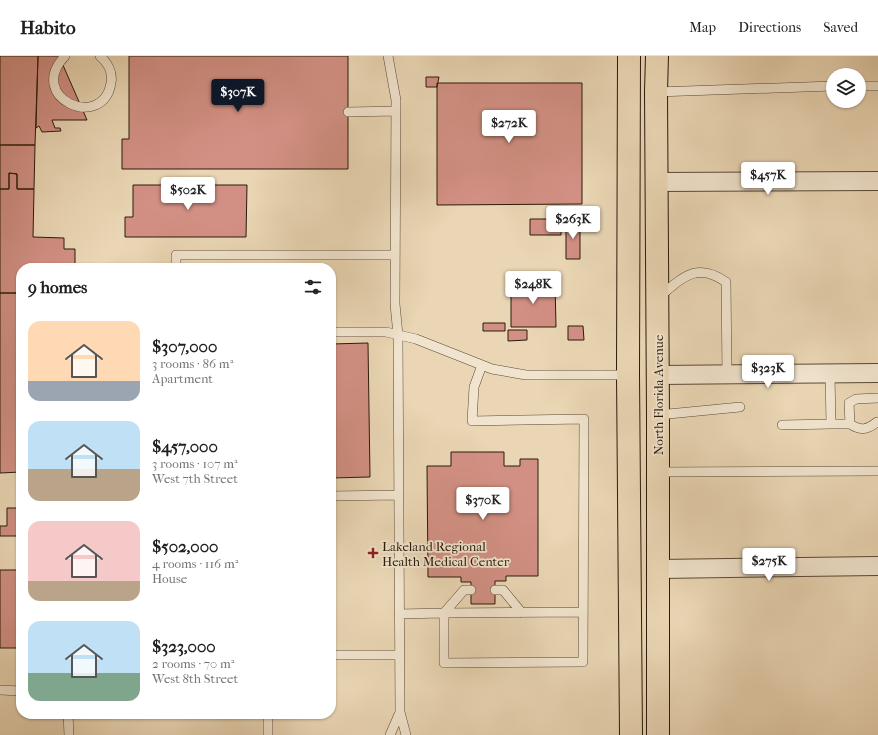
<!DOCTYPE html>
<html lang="en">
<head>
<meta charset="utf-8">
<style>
  :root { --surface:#fff; --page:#f6f6f6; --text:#202124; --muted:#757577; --line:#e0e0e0; --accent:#111827 }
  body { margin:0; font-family:"IM FELL French Canon",serif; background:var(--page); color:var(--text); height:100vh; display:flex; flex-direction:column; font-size:15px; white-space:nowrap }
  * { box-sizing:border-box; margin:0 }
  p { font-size:13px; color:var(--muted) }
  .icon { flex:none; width:22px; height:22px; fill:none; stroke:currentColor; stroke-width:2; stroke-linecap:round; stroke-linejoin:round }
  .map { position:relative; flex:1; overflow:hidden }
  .panel { position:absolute; left:16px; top:207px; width:320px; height:456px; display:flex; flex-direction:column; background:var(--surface); border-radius:16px; box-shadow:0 1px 3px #0004 }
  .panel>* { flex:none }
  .buttons { position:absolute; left:826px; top:12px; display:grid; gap:8px }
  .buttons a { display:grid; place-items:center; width:40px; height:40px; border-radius:50%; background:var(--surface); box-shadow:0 1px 3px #0004; font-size:20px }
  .price { position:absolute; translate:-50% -34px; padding:0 9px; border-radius:4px; background:#fff; color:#222; font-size:13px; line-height:26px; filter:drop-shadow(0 1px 2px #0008) }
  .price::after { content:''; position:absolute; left:50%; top:24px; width:12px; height:9px; margin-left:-6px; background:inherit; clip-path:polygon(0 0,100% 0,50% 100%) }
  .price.selected { background:var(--accent); color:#fff }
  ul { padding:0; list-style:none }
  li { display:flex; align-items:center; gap:12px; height:100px; padding:0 12px }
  li span { display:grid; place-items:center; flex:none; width:112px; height:80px; border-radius:12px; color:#555 }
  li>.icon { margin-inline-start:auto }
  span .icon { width:48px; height:48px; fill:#fffc; stroke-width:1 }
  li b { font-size:17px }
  h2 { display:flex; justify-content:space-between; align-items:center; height:48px; padding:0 12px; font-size:17px }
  header { display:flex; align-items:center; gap:24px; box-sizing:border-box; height:56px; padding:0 20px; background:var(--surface); border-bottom:1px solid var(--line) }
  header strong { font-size:19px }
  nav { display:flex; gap:22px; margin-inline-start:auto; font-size:14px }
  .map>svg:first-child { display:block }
</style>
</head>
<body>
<header>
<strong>Habito</strong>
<nav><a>Map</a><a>Directions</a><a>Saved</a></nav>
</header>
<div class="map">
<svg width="878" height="679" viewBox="0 0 878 679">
  <rect width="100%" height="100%" fill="#ead6b4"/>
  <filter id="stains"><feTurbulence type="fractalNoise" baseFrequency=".005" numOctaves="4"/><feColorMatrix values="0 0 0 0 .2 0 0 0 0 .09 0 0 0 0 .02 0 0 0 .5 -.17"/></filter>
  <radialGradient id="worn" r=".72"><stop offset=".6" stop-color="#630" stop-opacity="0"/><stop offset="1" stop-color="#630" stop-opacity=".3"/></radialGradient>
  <path fill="#d29084" stroke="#2a1a0a" d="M0,0H38L35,89H0Z
    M38,0H59L87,64H52L55,72H60L61,75L42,76L39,70L36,72Z
    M129,0H348V113H122V83H129Z
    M426,21H439L437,31H426Z
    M437,27H582V148L437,149Z
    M0,89H35L34,133H17V118L9,117V133H0Z
    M9,117L17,118V133H34L33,181L64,182V193H75V212H21V237H0V133H9Z
    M133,129H247L246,181H125V161H133Z
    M530,163H561V179H530Z
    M566,166H580V203H566Z
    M555,227L556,271H511V228Z
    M0,237H21V416L0,417Z
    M483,267H505V275H483Z
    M568,270H583L584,284H568Z
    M508,274H527V284L508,285Z
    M368,287L370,421L331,422V288Z
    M451,396H504V410H520V403H538V520H506V525H495V548H471V526H461V521H428L427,410H451Z
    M7,452H21V480H0V470H7Z
    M0,514H20L21,592H0Z"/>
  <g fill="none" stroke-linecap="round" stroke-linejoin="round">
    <g stroke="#5a4934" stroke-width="10">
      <path id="lane" d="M65,0C25,42 103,76 111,27C113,17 108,7 100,0
        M388,0L396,44L395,248L398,279L400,656L406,679
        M859,30H878
        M656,36L833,30
        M348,56L396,55
        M176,212V199H395
        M659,241C682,222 697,205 726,226L727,319
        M331,276H386L416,283L492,313L526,319H628
        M658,359L740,351
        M831,368H850L849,347L856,343L878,342
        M850,368C861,375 867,374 877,366
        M782,369L831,368L830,318
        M658,416L878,415
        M331,440L398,439
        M495,534H503L522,557
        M444,557L583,556
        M444,557L464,534H471
        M399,558L444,557V607L583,606L584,363L472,365L474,331L482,309
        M331,599H399
        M0,634L21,635
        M68,658L69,679
        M268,658V679
        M390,679L400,656"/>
    </g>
    <g stroke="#5a4934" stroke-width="20">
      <path id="street" d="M658,126L878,125
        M658,319L878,317
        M659,513L878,510"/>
    </g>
    <g stroke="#2a1a0a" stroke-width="24">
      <path id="primary" d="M629,0L628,319L631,679
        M657,0L656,36L658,359V679"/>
    </g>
    <use href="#lane" stroke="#f1e4ce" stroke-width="9"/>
    <use href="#street" stroke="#f1e4ce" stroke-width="18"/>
    <use href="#primary" stroke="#ead6b4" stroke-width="22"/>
  </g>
  <path fill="#8f2418" stroke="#f1e4ce" stroke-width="1.5" d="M371 491h4v4h4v4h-4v4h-4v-4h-4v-4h4z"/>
  <g text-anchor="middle" stroke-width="3.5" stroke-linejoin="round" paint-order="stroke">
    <g font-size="13" fill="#2a1a0a" stroke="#f1e4ce">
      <text transform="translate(658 339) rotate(-90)" y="5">North Florida Avenue</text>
    </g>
    <g font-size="13" fill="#2a1a0a" stroke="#f1e4ce" text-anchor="start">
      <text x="382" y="495">Lakeland Regional<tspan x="382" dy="15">Health Medical Center</tspan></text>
    </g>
  </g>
  <rect width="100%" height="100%" filter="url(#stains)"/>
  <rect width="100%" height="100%" fill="url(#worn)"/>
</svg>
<div class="buttons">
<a><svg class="icon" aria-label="layers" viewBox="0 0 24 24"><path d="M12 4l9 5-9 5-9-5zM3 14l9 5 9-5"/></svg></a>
</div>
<b class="price selected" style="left:238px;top:57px">$307K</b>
<b class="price" style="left:509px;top:88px">$272K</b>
<b class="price" style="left:768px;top:140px">$457K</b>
<b class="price" style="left:188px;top:155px">$502K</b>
<b class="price" style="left:573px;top:184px">$263K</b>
<b class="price" style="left:533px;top:249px">$248K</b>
<b class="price" style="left:768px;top:333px">$323K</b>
<b class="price" style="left:483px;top:465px">$370K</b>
<b class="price" style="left:769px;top:526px">$275K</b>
<section class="panel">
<h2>9 homes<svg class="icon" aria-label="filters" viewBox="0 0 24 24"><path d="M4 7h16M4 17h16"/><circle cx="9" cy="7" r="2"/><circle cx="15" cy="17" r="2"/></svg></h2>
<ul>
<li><span style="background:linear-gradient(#ffd9b3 75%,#9aa5b1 0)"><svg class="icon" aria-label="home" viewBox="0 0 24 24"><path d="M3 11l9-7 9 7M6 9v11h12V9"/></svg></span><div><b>$307,000</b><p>3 rooms · 86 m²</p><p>Apartment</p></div></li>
<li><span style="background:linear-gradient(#bfe0f5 60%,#b9a48a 0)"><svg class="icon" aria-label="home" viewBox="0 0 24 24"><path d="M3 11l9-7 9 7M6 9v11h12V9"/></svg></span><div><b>$457,000</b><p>3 rooms · 107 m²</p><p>West 7th Street</p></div></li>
<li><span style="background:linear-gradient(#f6c9c9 75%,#b9a48a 0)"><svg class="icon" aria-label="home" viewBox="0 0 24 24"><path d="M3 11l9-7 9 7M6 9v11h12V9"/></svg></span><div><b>$502,000</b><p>4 rooms · 116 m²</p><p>House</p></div></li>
<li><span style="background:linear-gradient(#bfe0f5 65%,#7fa58c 0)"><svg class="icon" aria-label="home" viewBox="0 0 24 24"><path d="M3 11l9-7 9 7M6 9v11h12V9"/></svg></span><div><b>$323,000</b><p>2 rooms · 70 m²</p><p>West 8th Street</p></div></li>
</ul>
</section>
</div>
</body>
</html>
